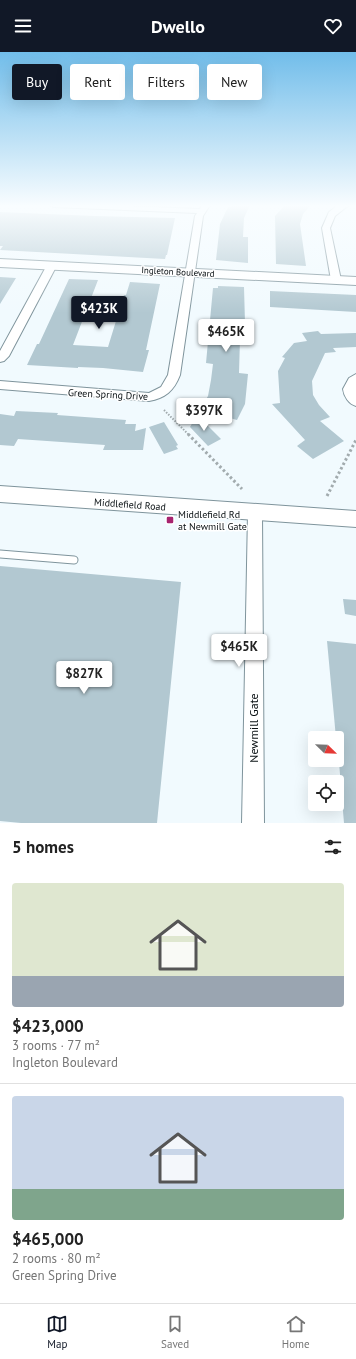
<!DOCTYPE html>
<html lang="en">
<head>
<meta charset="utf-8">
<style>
  :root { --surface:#fff; --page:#f6f6f6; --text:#222; --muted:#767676; --line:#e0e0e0; --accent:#111827 }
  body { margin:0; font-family:"PT Sans",sans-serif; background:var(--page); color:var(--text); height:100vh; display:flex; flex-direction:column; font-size:15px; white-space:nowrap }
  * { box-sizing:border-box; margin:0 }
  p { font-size:13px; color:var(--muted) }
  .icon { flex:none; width:22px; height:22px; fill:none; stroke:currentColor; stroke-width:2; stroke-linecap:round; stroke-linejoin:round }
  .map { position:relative; height:771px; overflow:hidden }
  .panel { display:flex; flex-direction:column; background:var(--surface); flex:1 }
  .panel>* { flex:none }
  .top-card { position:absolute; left:12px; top:12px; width:332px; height:36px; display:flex; gap:8px }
  .needle { width:26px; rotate:113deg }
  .buttons { position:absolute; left:308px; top:679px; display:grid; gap:8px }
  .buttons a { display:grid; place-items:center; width:36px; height:36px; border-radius:4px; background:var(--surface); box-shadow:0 4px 16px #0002; font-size:20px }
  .price { position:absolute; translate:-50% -34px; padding:0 9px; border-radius:4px; background:#fff; color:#222; font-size:13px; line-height:26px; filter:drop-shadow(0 1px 2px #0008) }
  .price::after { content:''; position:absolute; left:50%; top:24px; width:12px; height:9px; margin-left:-6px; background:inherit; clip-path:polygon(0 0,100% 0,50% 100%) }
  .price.active { background:var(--accent); color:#fff }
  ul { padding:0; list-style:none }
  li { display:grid; align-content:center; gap:8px; height:212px; padding:0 12px }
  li+li { border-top:1px solid var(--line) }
  li span { display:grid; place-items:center; height:124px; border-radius:4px; color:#555 }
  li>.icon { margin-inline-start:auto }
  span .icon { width:72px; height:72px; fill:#fffc; stroke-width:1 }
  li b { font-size:17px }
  h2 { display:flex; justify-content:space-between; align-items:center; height:48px; padding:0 12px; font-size:17px }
  .chip { padding:0 14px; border-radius:4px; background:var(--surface); box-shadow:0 4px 16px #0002; font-size:14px; line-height:36px }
  .chip.active { background:var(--accent); color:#fff }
  header { display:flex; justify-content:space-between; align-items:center; height:52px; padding:0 12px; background:var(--accent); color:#fff; font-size:18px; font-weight:600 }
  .tab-bar { display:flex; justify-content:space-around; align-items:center; height:56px; border-top:1px solid var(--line); background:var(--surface); font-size:11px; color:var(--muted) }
  .tab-bar a { display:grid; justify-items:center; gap:2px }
  .tab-bar .active { color:var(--accent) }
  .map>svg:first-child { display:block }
</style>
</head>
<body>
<header><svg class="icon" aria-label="menu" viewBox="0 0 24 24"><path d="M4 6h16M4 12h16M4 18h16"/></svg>Dwello<svg class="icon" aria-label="heart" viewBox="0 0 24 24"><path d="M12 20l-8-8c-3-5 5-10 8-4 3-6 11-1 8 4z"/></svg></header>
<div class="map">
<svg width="356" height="771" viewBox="0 0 356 771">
  <rect width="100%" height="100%" fill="#f1fafe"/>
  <path fill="#b2c8d1" d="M232,153H250L244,166L243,185H248V211L216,208L220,172L228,155H231Z
    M285,153H311L303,162L300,172L306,214L276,212L275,164Z
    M0,160L95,164L175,166L167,203H166L165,207L0,198L3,194H0Z
    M0,225L16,226L0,252Z
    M69,227L98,228L73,293L108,295L124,243H126L130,230L160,232L146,298H149L143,320L103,316L78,315V316L27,313L37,292H39Z
    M218,234L244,235L245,271H243L242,287H240L239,321L248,322L245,352L237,368L200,358L208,344L211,328L213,312L206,311L213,236H218Z
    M270,239L356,243V260L270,255Z
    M318,279L321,282L356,281V295L333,296L336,300L325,301L312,329L313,343L319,353L330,365L320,369L344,389L313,407L297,394L305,388L272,352L280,351L278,319L285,306L282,305L294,291L307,289L302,281Z
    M16,359L58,361L57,363L126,368L125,372H136L135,379L146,376L143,398H103L105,393L18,387L14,394L0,393V362L14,364Z
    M197,363L221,387L208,394L190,375Z
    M164,370L178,393L176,394L178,397L164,402L149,375Z
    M0,514L181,530L157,771H21L0,769Z
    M343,547L356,548V564L345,562Z
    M327,589L356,592V771H344L337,686H336Z"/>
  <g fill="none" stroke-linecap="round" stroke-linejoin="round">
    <g stroke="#7f949c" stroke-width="9">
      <path id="lane" d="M0,502L74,508"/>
    </g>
    <g stroke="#7f949c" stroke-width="2">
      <path id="street" d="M50,153H102L200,157L202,153H210L203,164L180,323C174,339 165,346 149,349L0,337V329L149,341L161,335L168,323L195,164L197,161L54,155Z
        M338,153H349L335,164L330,176L341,228L336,231L331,228L322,176L329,160Z
        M52,210L57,213L9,304L4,309L0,310V299L47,213Z
        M356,322V354C349,352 344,345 343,337L349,326Z
        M255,455L260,457L262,461L264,771H242L248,461L250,457Z"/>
    </g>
    <g stroke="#7f949c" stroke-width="2">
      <path id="secondary" d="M0,207L356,225V233L0,215Z
        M0,434L356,459V475L0,450Z"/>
    </g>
    <path stroke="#a2abae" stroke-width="2" stroke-dasharray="1.5 1.5" stroke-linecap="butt" d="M164,358L189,383"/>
    <path stroke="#a2abae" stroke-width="3" stroke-dasharray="2.5 2.5" stroke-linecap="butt" d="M188,382L242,437
      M327,444L356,388"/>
    <use href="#lane" stroke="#fff" stroke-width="7"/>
    <use href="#street" fill="#fff" fill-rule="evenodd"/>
    <use href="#secondary" fill="#fff" fill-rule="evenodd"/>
  </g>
  <linearGradient id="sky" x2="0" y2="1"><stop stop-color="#71bdea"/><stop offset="0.59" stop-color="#f9fdff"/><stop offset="1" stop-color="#f9fdff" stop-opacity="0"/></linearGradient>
  <rect width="356" height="261" fill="url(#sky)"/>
  <rect fill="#a7236f" stroke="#fff" stroke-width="1.5" x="166" y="464" width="8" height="8" rx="2"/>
  <g text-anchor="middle" stroke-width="3" stroke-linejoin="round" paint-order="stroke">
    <g font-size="9" fill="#080f12" stroke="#fff">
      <text transform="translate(178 220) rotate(3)" y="3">Ingleton Boulevard</text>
    </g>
    <g font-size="10" fill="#080f12" stroke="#fff">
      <text transform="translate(108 342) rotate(3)" y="4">Green Spring Drive</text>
      <text transform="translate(130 452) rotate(4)" y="4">Middlefield Road</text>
    </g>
    <g font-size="10" fill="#080f12" stroke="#fff" text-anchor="start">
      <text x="178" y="466">Middlefield Rd<tspan x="178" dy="12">at Newmill Gate</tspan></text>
    </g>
    <g font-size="12" fill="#080f12" stroke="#fff">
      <text transform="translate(254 676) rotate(-90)" y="4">Newmill Gate</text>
    </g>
  </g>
</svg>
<div class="buttons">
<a><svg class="needle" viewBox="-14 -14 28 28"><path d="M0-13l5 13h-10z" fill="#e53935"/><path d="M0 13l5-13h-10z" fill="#767676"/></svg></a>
<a><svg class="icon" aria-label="locate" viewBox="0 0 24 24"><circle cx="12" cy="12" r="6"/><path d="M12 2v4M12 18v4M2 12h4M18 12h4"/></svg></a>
</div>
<b class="price active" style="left:99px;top:278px">$423K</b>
<b class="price" style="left:226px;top:301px">$465K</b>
<b class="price" style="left:204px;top:380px">$397K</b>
<b class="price" style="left:239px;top:616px">$465K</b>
<b class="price" style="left:84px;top:643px">$827K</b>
<div class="top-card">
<a class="chip active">Buy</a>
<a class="chip">Rent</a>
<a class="chip">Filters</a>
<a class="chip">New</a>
</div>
</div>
<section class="panel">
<h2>5 homes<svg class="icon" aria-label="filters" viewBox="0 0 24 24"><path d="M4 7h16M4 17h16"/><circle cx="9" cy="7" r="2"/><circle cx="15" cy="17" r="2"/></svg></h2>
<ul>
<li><span style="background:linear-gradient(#dfe7d0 75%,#9aa5b1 0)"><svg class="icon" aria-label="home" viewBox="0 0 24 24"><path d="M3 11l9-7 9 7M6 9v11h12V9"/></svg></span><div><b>$423,000</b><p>3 rooms · 77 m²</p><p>Ingleton Boulevard</p></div></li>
<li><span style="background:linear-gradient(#c9d6e8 75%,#7fa58c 0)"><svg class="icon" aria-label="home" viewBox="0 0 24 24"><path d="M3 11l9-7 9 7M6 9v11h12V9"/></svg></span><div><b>$465,000</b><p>2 rooms · 80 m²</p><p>Green Spring Drive</p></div></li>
</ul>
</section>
<nav class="tab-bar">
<a class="active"><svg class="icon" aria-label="map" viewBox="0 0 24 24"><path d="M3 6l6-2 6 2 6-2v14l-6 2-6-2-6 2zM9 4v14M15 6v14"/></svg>Map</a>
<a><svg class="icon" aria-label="saved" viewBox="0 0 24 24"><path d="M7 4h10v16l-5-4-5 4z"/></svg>Saved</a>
<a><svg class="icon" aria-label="home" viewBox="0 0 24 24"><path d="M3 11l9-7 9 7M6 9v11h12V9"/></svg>Home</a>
</nav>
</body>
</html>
